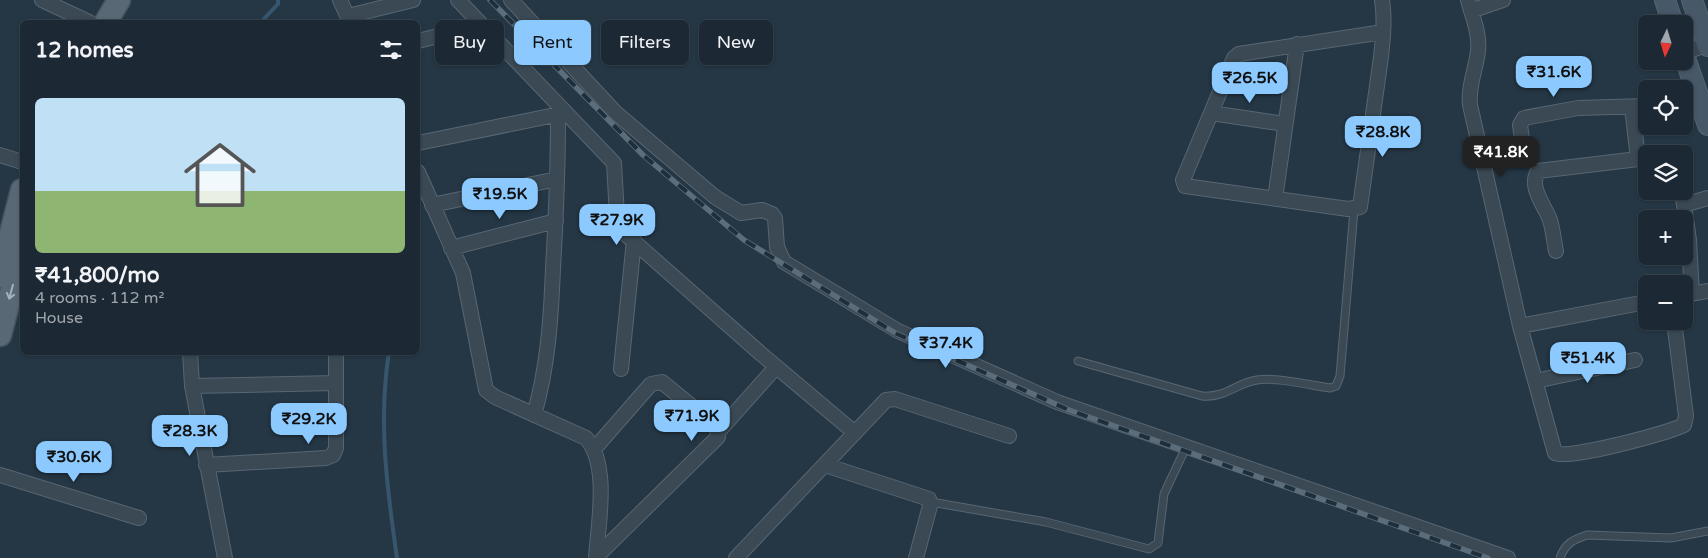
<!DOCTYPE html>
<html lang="en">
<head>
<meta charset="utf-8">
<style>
  :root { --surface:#1c2934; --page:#25313c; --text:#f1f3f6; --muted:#a0a6ac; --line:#3a454f; --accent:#8bc9ff }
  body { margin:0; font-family:"Varela Round",sans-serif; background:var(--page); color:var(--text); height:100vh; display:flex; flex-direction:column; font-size:19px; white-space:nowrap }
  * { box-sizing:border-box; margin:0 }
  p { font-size:16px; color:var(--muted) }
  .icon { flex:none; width:28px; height:28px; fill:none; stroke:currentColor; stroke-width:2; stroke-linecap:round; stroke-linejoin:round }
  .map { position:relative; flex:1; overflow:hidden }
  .drawer { position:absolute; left:20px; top:20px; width:400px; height:335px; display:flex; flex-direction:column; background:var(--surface); border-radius:8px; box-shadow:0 1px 4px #0004,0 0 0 1px var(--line) }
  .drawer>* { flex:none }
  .banner { position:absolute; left:435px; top:20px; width:475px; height:45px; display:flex; gap:10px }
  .needle { width:32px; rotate:184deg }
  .controls { position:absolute; left:1638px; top:15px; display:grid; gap:10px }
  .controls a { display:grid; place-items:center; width:55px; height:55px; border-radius:8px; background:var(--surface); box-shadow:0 1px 4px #0004,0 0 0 1px var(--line); font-size:25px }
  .price { position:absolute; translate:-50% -42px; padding:0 11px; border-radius:10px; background:var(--accent); color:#111; font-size:16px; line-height:32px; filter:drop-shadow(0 1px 2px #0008) }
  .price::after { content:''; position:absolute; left:50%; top:30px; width:15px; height:11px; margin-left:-8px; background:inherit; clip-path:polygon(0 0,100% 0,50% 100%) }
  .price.current { background:#222; color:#fff }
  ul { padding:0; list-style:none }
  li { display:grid; align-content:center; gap:10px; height:265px; padding:0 15px }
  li+li { border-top:1px solid var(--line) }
  li span { display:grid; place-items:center; height:155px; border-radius:8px; color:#555 }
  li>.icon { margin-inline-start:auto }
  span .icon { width:90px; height:90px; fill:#fffc; stroke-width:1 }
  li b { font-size:21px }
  h2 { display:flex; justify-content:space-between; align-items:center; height:60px; padding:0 15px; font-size:21px }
  .chip { padding:0 18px; border-radius:8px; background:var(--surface); box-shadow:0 1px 4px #0004,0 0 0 1px var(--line); font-size:18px; line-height:45px }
  .chip.current { background:var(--accent); color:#111 }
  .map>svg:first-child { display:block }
</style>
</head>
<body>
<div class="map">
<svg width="1708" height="558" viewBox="0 0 1708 558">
  <rect width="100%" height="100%" fill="#253745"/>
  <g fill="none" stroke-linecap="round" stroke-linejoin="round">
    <path stroke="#37566d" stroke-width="4" d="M261,22L278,4V0
      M389,352C378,421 387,489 397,558"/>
    <g stroke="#586672" stroke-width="9">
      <path id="lane" d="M1078,361L1202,396C1226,398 1236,383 1257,380C1277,377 1309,385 1330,388L1336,386L1340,376L1354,210
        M931,502L1046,522L1149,549L1158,543L1164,494L1186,447
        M1560,558C1565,544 1572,540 1587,535L1671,538L1708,531"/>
    </g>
    <g stroke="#586672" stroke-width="16">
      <path id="street" d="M42,0L89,22
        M340,0L350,22
        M458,0L614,163L617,216L623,232L760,353L855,433
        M511,0L615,112L715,197L741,213L762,210L772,214L775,218L777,247L784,262L898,331L1057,402L1508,558
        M1382,0C1385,19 1383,38 1381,57L1360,207L1348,209L1185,186L1183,180L1234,58L1239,54L1383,32
        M1468,0C1472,16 1480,33 1478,51C1476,69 1468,86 1470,105L1520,326
        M1471,11L1503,0
        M348,16L413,0
        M418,41L482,25
        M1684,53L1708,44
        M1684,102L1699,98
        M1632,107L1638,159
        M1211,113L1285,124
        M418,143L565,113
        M1524,153L1520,125L1524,118L1578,108L1646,106
        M0,155L22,162
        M418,172L463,273L486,390L495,397L586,438C610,465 598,524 596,558
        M1682,191L1689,240L1692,294
        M1275,199L1297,44
        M432,205L557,179
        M1684,205L1708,198
        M451,248L556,221
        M1556,251C1554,241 1553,230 1550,220C1545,206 1528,187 1538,171L1638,159L1646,161
        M1684,295L1708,291
        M1646,302L1520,326L1555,453C1569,460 1667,433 1684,425L1686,416L1674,321
        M190,352L192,386L225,558
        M621,369L634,240
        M1535,381L1635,360
        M192,386L336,383
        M534,415C548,367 551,318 553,268C556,217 558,166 558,115
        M719,431L776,367
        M595,448L651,384L662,382L717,427L718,437L596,557
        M206,465L326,458L333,455L336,448V352
        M825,465L929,499L930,506L916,558
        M0,475L139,518
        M736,558L886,400L895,399L1009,436"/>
    </g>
    <g stroke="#586672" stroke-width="22">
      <path id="secondary" d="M1665,0L1673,24
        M1692,0L1708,46
        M1684,55L1708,125"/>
    </g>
    <g stroke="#43525e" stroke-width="25">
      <path id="primary" d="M106,22L119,0
        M0,276L22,190
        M0,335L21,255"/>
    </g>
    <use href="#lane" stroke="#3a4954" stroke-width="7"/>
    <use href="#street" stroke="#3a4954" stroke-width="14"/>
    <use href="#secondary" stroke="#475868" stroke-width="20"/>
    <use href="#primary" stroke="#586874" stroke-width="22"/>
    <g stroke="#5b6d7b" stroke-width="5.5">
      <path id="rail" d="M490,0L643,155L744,240L897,334L1069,410L1488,558"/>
    </g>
    <use href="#rail" stroke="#1e2e3a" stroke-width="4" stroke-dasharray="11" stroke-linecap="butt"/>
  </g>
  <defs><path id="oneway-shaft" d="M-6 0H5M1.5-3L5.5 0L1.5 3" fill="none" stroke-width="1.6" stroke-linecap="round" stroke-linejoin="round" transform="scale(1.25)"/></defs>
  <use stroke="#a4b1bc" href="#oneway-shaft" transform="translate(11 292) rotate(105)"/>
</svg>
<div class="controls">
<a><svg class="needle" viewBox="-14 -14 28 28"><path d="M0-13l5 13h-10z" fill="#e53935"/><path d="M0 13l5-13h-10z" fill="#a0a6ac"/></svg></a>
<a><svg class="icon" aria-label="locate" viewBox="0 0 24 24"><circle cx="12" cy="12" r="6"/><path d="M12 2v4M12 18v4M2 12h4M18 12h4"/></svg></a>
<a><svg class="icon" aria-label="layers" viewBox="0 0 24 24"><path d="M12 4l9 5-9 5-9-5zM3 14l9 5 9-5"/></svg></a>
<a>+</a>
<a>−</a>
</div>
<b class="price" style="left:1554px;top:98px">₹31.6K</b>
<b class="price" style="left:1250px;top:104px">₹26.5K</b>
<b class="price" style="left:1383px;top:158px">₹28.8K</b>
<b class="price current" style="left:1501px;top:178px">₹41.8K</b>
<b class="price" style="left:500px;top:220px">₹19.5K</b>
<b class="price" style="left:617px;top:246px">₹27.9K</b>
<b class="price" style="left:946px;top:369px">₹37.4K</b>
<b class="price" style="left:1588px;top:384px">₹51.4K</b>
<b class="price" style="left:692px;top:442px">₹71.9K</b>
<b class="price" style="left:309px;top:445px">₹29.2K</b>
<b class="price" style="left:190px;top:457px">₹28.3K</b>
<b class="price" style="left:74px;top:483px">₹30.6K</b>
<div class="banner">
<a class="chip">Buy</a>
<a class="chip current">Rent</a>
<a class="chip">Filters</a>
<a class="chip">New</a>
</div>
<section class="drawer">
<h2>12 homes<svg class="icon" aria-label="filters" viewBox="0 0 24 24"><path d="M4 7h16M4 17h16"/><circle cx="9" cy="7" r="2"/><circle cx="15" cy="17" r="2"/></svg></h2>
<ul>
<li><span style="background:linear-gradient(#bfe0f5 60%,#8fb573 0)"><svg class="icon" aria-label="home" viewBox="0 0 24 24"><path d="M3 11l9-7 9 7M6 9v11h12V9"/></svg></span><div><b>₹41,800/mo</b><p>4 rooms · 112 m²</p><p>House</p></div></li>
</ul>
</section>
</div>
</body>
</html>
